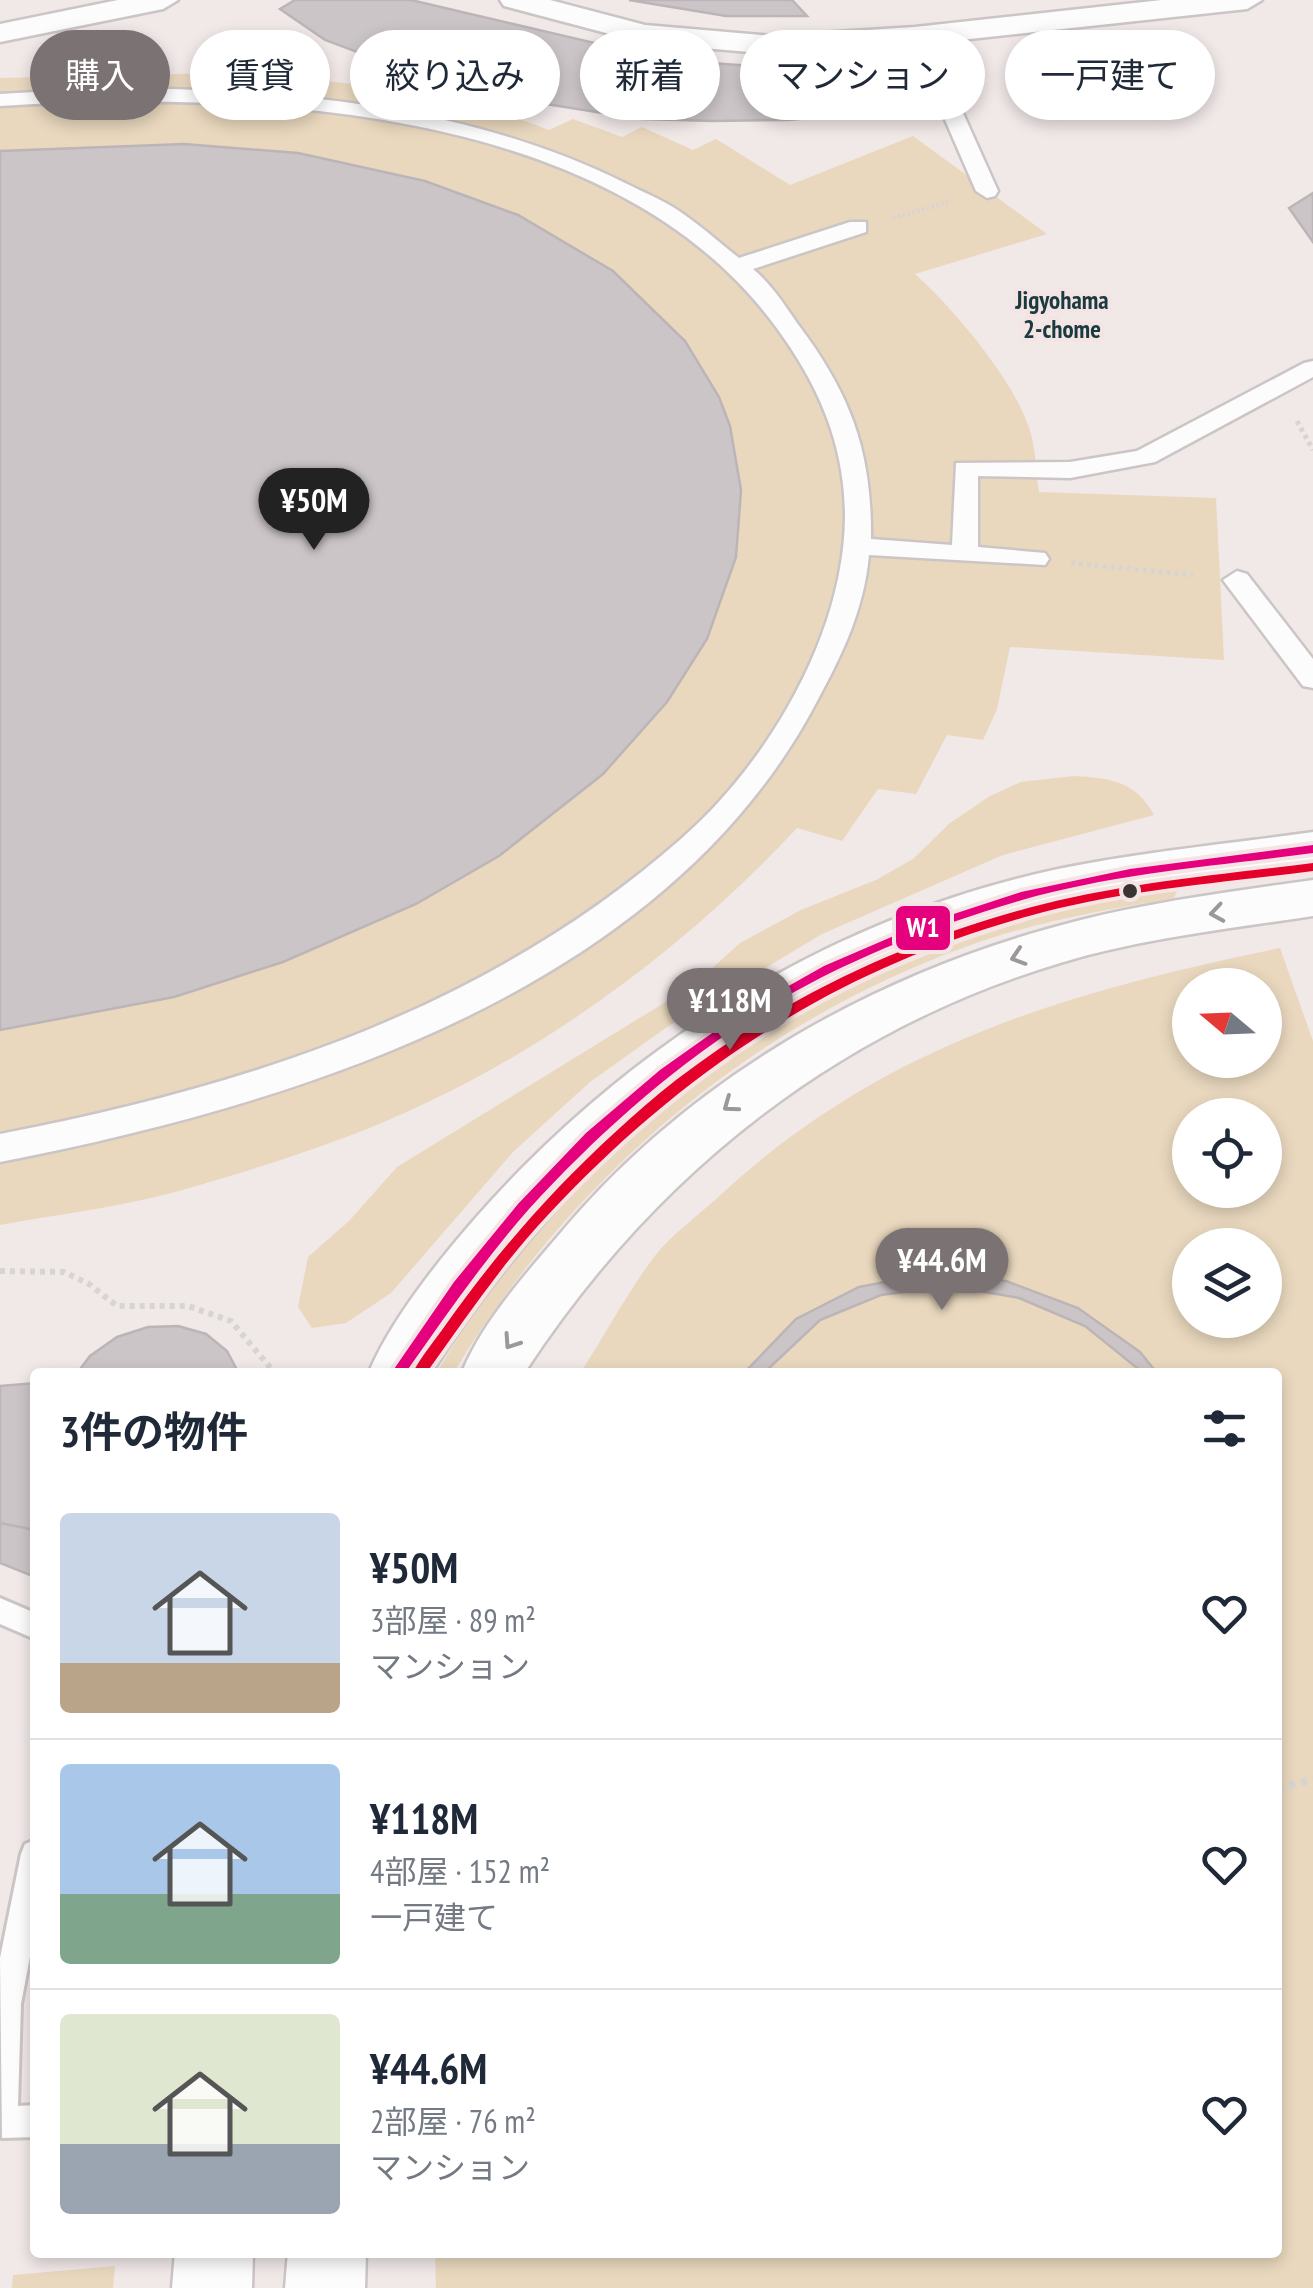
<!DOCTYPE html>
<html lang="ja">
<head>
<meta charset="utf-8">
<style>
  :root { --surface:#fff; --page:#f2f2f3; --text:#1f2937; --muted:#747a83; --line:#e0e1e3; --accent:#7b7373 }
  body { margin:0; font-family:"PT Sans Narrow","Noto Sans JP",sans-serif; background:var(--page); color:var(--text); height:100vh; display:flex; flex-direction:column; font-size:38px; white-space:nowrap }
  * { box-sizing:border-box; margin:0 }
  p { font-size:32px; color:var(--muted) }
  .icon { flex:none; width:55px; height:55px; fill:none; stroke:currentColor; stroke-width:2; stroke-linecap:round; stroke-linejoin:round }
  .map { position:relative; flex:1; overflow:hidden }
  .drawer { position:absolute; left:30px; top:1368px; width:1252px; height:890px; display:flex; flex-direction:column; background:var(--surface); border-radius:10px; box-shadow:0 5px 15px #0003 }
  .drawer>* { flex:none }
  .hud { position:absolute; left:30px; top:30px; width:1255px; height:90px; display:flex; gap:20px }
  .needle { width:65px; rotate:289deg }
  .fabs { position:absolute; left:1172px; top:968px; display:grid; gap:20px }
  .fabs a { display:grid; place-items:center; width:110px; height:110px; border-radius:50%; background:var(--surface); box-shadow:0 5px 15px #0003; font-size:50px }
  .price { position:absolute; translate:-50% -85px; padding:0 22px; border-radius:35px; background:var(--accent); color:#fff; font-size:32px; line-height:65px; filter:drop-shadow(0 2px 5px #0008) }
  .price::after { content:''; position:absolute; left:50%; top:60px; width:30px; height:22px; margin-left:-15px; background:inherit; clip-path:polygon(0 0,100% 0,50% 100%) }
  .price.selected { background:#222; color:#fff }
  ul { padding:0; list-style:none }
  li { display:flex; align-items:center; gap:30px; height:250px; padding:0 30px }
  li+li { border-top:2px solid var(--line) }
  li span { display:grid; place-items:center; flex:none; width:280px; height:200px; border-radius:10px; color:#555 }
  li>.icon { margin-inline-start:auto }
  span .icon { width:120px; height:120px; fill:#fffc; stroke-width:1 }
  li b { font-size:42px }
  h2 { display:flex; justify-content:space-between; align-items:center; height:120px; padding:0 30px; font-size:42px }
  .chip { padding:0 35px; border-radius:45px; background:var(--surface); box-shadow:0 5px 15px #0003; font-size:35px; line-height:90px }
  .chip.selected { background:var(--accent); color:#fff }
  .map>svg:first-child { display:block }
</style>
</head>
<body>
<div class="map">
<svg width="1313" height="2288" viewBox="0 0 1313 2288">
  <rect width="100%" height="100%" fill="#f1e8e8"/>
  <path fill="#e9d8be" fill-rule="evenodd" d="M219,73C330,80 445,88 549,130L573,119L622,137L642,127L693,150L716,139L790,185L913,136L1047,234L915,274C954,309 1020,386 1032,438C1036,456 1036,474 1039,492L1216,498L1224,660L1010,647L997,709L983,740L947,735L916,794L878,789L842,841L797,828C696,937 564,1038 428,1102C350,1140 262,1167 179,1191C121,1207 59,1214 0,1225V78Z
    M1074,776C1110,778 1136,781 1154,815L1003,855L822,934L667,1027L590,1082L513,1152L391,1293L346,1323L312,1328L298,1307L308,1257L349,1221L397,1167L695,984L740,943L801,910L876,880L913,859L950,823L990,796L1021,782Z
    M1169,887L1177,891L1174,898C1104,910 1034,922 968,946C750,1025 573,1176 454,1372H437C604,1091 853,946 1169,887Z
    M1280,948L1313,1041V2288H436L435,2253L1278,2252V1372H581C605,1335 627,1293 654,1257C670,1236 695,1218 715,1200C879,1046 1065,992 1280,948ZM1190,985H1265V1060H1190ZM1190,1115H1265V1190H1190ZM1190,1245H1265V1320H1190Z
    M115,2266L113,2288H12L13,2275Z"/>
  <path fill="#ccc5c7" stroke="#bcb5b7" stroke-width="2.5" d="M295,0H411L667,60L753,66L894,64L899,110L788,120L714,121L641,119L533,102L392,65L325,40L280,9Z
    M629,0H792L807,16H726Z
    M184,144L298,153L425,181L518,215L613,271L685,341L719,397L730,426L741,490L736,557L707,639L667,702L603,774L499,856L416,904L283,962L174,997L0,1030V151Z
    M1313,193V242L1289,208Z
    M931,1273L1006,1281L1078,1308L1140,1352L1156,1372H1142L1085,1326L1019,1298L950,1286L881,1295L820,1320L765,1372H745L796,1319L859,1287Z
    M178,1326L206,1334L227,1351L238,1372H78L90,1356L117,1337L148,1327Z
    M35,1383V1530L0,1523V1386Z
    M0,1523L35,1530V1577L0,1563Z"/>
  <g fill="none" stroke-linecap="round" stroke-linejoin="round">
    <g stroke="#ccc5c5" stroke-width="6">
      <path id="service" d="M0,1598L35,1613V1639L0,1624Z
        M35,1840V1930L21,2004L18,2106L35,2105V2137L2,2138L0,1958L21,1854L25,1844Z"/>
    </g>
    <g stroke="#ccc5c5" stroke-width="5">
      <path id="pedestrian" d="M926,47L936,53L998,191L995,196L987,198L976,191L916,53Z
        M105,88C282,89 463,103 625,183C643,192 663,200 679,211C700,225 720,243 739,258L850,222H866V232L753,269C771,284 784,304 797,323C850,393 872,450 871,539L952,545L956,463L1070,462L1137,451L1304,363L1313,361V377L1155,462L1070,478L978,476V547L1045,553L1049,559L1045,565L869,555C864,610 842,655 816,703C664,991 298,1104 0,1162V1134C249,1086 488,1009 681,839C768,763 844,634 845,517C845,444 818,384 776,327C612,103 251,91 0,106V94Z
        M1237,571L1247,574L1313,659V688L1303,686L1223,580Z"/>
    </g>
    <g stroke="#ccc5c5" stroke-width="5">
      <path id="tertiary" d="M118,0H178L163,9L0,42V24Z
        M500,0H550L645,25L773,36L915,27L1162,0H1262L1247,9L915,45L773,54L644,43L504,6Z
        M1313,832V866C1218,880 1122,888 1029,912C775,979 571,1155 432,1372H369C397,1305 472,1219 523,1167C670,1019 853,913 1058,869C1142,852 1228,844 1313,832Z
        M1313,880V916C1229,929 1142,938 1060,963C834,1031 653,1176 525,1372H462C482,1323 523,1277 558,1236C691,1076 880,970 1081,920C1157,901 1236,891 1313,880Z
        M175,2252H253L252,2288H172Z
        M288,2252H366L365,2288H285Z"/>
    </g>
    <path stroke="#d7d4d4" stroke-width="4" stroke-dasharray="2.5 2.5" stroke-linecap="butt" d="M893,218L948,202"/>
    <path stroke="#d7d4d4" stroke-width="5" stroke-dasharray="4 4" stroke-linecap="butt" d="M1297,421L1313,450
      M1071,563L1193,575"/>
    <path stroke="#d7d4d4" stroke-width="6" stroke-dasharray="5 5" stroke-linecap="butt" d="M0,1271L64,1272L89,1284L117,1306H188L231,1321L274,1372"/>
    <path stroke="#d7d4d4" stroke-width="8" stroke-dasharray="6 6" stroke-linecap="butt" d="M1278,1789L1313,1779"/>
    <use href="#service" fill="#fdfcfc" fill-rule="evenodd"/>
    <use href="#pedestrian" fill="#fdfcfc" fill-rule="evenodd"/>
    <use href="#tertiary" fill="#fdfcfc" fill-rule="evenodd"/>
    <g stroke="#f5e4e4" stroke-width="8">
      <path id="bus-1" d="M1313,845V853C1216,866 1116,873 1022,900C926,928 830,966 746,1021C665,1074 594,1138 529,1209C484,1260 445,1317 406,1372H392L454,1282L518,1204L586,1133L660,1070L739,1014L824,966L917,926L1021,892L1130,869Z"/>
    </g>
    <g stroke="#f5e4e4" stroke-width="8">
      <path id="bus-2" d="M1313,863V871C1218,883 1121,890 1029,916C835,970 684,1069 547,1216C502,1264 465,1319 427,1372H413C422,1355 436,1339 447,1323C481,1275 518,1230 558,1188C595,1150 634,1113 676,1080C780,1000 901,942 1028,908C1121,883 1218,875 1313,863Z"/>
    </g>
    <use href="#bus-1" fill="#e5007d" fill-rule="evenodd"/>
    <use href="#bus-2" fill="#e4002b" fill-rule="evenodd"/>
  </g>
  <defs><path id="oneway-chevron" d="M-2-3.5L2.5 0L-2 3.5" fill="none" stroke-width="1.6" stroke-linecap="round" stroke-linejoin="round" transform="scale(2.5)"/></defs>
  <g stroke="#9c9898">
    <use href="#oneway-chevron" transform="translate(1217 913) rotate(171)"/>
    <use href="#oneway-chevron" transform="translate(1018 957) rotate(162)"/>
    <use href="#oneway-chevron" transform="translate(730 1105) rotate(144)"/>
    <use href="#oneway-chevron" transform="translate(511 1342) rotate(124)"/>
  </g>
  <circle fill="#3b3434" stroke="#f5e4e4" stroke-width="4" cx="1130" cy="891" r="9"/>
  <g text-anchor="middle" stroke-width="8" stroke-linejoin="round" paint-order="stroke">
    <g font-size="25" font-weight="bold" fill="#193b40" stroke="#f5e4e4">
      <text x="1062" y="309">Jigyohama<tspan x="1062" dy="29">2-chome</tspan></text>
    </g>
  </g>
  <rect stroke="#f5e4e4" stroke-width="4" x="894" y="904" width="58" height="48" rx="10" fill="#e5007d"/>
  <g font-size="28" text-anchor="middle" font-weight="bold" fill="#fff">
    <text x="923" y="937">W1</text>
  </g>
</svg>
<div class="fabs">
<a><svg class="needle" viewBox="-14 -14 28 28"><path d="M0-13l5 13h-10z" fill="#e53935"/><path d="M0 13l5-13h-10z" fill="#747a83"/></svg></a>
<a><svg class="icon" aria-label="locate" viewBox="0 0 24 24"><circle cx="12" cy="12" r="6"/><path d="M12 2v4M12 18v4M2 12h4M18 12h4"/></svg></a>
<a><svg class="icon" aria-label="layers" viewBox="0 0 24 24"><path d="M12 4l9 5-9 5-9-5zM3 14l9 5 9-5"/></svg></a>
</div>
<b class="price selected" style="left:314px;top:553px">¥50M</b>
<b class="price" style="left:730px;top:1053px">¥118M</b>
<b class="price" style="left:942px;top:1313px">¥44.6M</b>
<div class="hud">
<a class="chip selected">購入</a>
<a class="chip">賃貸</a>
<a class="chip">絞り込み</a>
<a class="chip">新着</a>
<a class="chip">マンション</a>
<a class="chip">一戸建て</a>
</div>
<section class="drawer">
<h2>3件の物件<svg class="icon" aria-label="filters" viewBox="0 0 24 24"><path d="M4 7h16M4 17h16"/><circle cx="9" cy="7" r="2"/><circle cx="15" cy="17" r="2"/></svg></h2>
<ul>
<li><span style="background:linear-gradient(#c9d6e8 75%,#b9a48a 0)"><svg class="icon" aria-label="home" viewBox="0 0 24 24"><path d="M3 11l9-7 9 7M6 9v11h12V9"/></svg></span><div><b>¥50M</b><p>3部屋 · 89 m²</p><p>マンション</p></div><svg class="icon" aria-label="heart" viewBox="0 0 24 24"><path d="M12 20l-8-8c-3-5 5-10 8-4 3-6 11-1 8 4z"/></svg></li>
<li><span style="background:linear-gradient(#a9c7e8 65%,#7fa58c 0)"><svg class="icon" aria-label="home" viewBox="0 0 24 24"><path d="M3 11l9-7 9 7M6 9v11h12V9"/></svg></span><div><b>¥118M</b><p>4部屋 · 152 m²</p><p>一戸建て</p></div><svg class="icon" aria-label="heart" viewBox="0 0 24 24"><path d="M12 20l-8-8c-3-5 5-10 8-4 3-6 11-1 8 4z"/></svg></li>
<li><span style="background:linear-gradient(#dfe7d0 65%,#9aa5b1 0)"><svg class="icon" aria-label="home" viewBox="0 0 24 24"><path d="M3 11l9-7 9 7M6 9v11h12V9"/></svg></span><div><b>¥44.6M</b><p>2部屋 · 76 m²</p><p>マンション</p></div><svg class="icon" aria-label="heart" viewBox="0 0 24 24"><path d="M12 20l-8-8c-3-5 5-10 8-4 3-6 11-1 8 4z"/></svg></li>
</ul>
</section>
</div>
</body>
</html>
